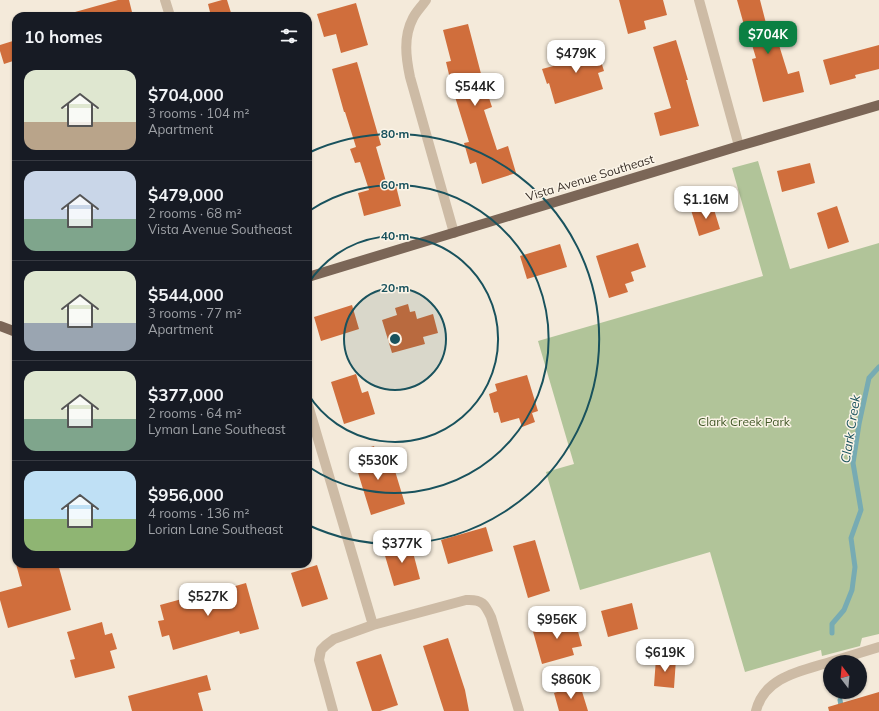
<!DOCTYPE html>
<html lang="en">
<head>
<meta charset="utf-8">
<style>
  :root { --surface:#171b24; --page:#20242c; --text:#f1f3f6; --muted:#9ea1a6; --line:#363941; --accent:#0b8043 }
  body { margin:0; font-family:Mulish,sans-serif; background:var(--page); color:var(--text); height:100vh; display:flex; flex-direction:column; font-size:15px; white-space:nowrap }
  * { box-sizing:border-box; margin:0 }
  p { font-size:13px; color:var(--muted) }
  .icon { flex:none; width:22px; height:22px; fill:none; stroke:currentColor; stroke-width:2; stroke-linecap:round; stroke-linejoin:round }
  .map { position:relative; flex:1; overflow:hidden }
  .panel { position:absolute; left:12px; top:12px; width:300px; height:556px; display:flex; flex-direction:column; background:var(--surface); border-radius:12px; box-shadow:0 1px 3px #0004 }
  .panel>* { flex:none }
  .needle { width:26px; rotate:344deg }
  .buttons { position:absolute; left:823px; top:655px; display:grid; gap:8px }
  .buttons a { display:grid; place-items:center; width:44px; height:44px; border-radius:50%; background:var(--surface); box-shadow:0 1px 3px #0004; font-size:20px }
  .price { position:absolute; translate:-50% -34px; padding:0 9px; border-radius:8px; background:#fff; color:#222; font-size:13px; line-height:26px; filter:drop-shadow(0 1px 2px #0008) }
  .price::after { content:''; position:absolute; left:50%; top:24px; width:12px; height:9px; margin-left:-6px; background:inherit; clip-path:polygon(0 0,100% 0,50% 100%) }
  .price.on { background:var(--accent); color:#fff }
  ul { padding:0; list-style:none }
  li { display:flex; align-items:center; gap:12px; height:100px; padding:0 12px }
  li+li { border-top:1px solid var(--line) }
  li span { display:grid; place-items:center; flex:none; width:112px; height:80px; border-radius:12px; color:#555 }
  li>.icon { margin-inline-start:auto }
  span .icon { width:48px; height:48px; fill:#fffc; stroke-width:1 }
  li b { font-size:17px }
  h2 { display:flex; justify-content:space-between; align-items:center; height:48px; padding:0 12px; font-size:17px }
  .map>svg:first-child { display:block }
</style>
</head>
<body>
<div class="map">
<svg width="879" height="711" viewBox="0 0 879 711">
  <rect width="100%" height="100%" fill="#f4eada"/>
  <path fill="#b1c499" d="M758,161L790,269L879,243V634L862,638L860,646L822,656L821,650L745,672L710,552L580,590L546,472L574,464L538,341L763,276L732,168Z"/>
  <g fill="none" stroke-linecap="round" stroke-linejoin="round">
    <path stroke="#77abb3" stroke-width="5" d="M832,633V624L844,610L852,590L855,567L851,538L861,510L853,463L859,424L869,378L879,367
      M840,700L842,711"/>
  </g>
  <path fill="#d06e3c" d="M118,0H129L133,16H76L75,12Z
    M222,0H227L232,16H211L208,4Z
    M619,0H663L667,15L644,21L646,29L628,34Z
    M737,0H760L768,31L774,29L788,74L799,71L804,92L763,102L752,59L756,58L746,25H744Z
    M356,3L368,45L341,53L336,34L324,37L317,14Z
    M468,24L485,89H486L492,107L484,110L497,150L508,146L516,173L482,184L476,162L470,164L464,143L469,142L452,87L446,62L451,61L443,30Z
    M16,40V60L4,64L0,51V45Z
    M676,40L688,80H686L699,126L660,136L654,113L671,108L653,47Z
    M595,42L604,71L598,73L603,89L555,104L549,83L547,84L542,69L568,62L565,51Z
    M879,45V69L855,75L856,78L830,85L823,60Z
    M357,62L381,145L376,147L387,185L395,182L401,206L364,216L358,193L369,190L360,162L355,163L350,149L356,147L345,112H344L332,69Z
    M810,163L815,183L782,192L777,171Z
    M712,203L720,229L699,236L691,210Z
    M837,206L849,242L828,249L817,213Z
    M638,243L646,267L631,272L634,281L625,284L628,292L609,298L596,256Z
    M560,244L567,267L527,279L520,256Z
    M408,304L410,312L415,311L417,319L433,314L438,333L423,337L425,344L392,353L382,320L397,315L395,308Z
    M352,305L359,329L321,341L314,317Z
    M356,374L362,393L368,391L375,414L344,424L331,382Z
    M527,375L538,411L532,413L535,422L522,427L519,418L501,423L498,412L494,413L489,394L497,391L495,384Z
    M374,446L380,464L392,461L405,504L371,515L352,453Z
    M486,527L493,551L448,564L441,540Z
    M535,540L550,591L528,598L513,546Z
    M410,541L420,579L394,586L383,549Z
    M16,564H58L71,610L8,628L0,600V592L22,586Z
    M317,565L328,599L302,607L291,573Z
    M246,583L259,629L240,634L239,631L173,650L169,635L162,637L158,621L164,620L160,605L200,594V596Z
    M632,603L638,629L608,637L601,611Z
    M574,617L582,646L572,648L574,655L542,664L532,628Z
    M102,622L105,635L112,633L117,649L110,651L115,668L75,678L70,660L75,659L67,632Z
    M448,638L465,690L469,711H444L423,646Z
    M381,654L398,705L380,711H372L356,662Z
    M656,658L676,659L674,688L654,686Z
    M207,675L211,690L198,693L203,711H132L128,696Z
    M580,685L588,711H559L554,693Z
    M879,692V711H829L828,707Z"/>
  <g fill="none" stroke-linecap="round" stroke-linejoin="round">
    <path stroke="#cdbba5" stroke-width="10" d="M165,0L170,16
      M426,0C422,6 416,12 413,18C403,37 406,58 410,77L454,233
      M699,0L739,146
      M308,405L373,625
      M830,662L879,647
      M333,711L319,660L321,650L326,645L334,639L373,625L466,600C482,599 485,604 491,617L519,711
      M756,711C764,677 801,671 830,662"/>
    <path stroke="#7b6657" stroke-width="10" d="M308,277L739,146L879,105
      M0,326L16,332"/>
  </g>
  <circle cx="395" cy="339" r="51" fill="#19525d" fill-opacity=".12"/>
  <g fill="none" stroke="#19525d" stroke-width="2">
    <circle cx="395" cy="339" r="51"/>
    <path d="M308 284A103 103 0 1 1 308 394"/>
    <path d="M309 211A154 154 0 1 1 309 467"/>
    <path d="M308 153A205 205 0 1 1 308 525"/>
  </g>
  <g text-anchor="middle" stroke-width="3" stroke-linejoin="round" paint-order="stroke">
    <g font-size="12" fill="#382e27" stroke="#fbf4e7">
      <text transform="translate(590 178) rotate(-17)" y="4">Vista Avenue Southeast</text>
    </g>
    <g font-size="12" fill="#425828" stroke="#fbf4e7">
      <text x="744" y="426">Clark Creek Park</text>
    </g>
    <g font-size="13" font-style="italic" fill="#19525d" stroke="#fbf4e7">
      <text transform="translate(850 429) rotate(-81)" y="5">Clark Creek</text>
    </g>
  </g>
  <circle cx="395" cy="339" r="6" fill="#19525d" stroke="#fbf4e7" stroke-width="2"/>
  <g font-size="12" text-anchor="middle" font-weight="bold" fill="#19525d" stroke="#fbf4e7" stroke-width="3" stroke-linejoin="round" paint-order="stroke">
    <text x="395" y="138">80 m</text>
    <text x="395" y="189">60 m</text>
    <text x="395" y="240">40 m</text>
    <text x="395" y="292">20 m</text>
  </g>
</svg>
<div class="buttons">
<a><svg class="needle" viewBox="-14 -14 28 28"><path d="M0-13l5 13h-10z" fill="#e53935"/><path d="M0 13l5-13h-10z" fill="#9ea1a6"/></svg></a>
</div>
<b class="price on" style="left:768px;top:55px">$704K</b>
<b class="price" style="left:576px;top:74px">$479K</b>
<b class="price" style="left:475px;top:107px">$544K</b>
<b class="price" style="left:706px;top:220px">$1.16M</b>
<b class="price" style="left:378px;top:481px">$530K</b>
<b class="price" style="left:402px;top:564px">$377K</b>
<b class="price" style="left:208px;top:617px">$527K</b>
<b class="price" style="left:557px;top:640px">$956K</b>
<b class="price" style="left:665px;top:673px">$619K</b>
<b class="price" style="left:571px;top:700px">$860K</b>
<section class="panel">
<h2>10 homes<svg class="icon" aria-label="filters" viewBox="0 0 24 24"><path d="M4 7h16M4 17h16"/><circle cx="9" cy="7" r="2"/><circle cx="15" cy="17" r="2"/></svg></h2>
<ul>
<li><span style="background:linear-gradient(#dfe7d0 65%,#b9a48a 0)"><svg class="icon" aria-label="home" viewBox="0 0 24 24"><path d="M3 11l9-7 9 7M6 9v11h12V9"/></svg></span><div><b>$704,000</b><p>3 rooms · 104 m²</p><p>Apartment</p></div></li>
<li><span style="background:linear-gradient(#c9d6e8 60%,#7fa58c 0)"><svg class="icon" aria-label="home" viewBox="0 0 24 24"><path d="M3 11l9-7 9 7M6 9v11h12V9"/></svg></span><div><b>$479,000</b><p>2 rooms · 68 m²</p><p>Vista Avenue Southeast</p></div></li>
<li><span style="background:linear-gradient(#dfe7d0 65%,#9aa5b1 0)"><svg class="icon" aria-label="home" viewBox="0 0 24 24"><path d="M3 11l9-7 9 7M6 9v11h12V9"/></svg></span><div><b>$544,000</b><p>3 rooms · 77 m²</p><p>Apartment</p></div></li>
<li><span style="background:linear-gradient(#dfe7d0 60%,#7fa58c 0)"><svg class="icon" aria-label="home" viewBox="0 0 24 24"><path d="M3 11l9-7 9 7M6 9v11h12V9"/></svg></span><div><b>$377,000</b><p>2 rooms · 64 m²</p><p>Lyman Lane Southeast</p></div></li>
<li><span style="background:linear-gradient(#bfe0f5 60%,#8fb573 0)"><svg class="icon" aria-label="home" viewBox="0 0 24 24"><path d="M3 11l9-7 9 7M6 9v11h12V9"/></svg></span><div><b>$956,000</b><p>4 rooms · 136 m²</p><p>Lorian Lane Southeast</p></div></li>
</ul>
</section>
</div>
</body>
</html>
